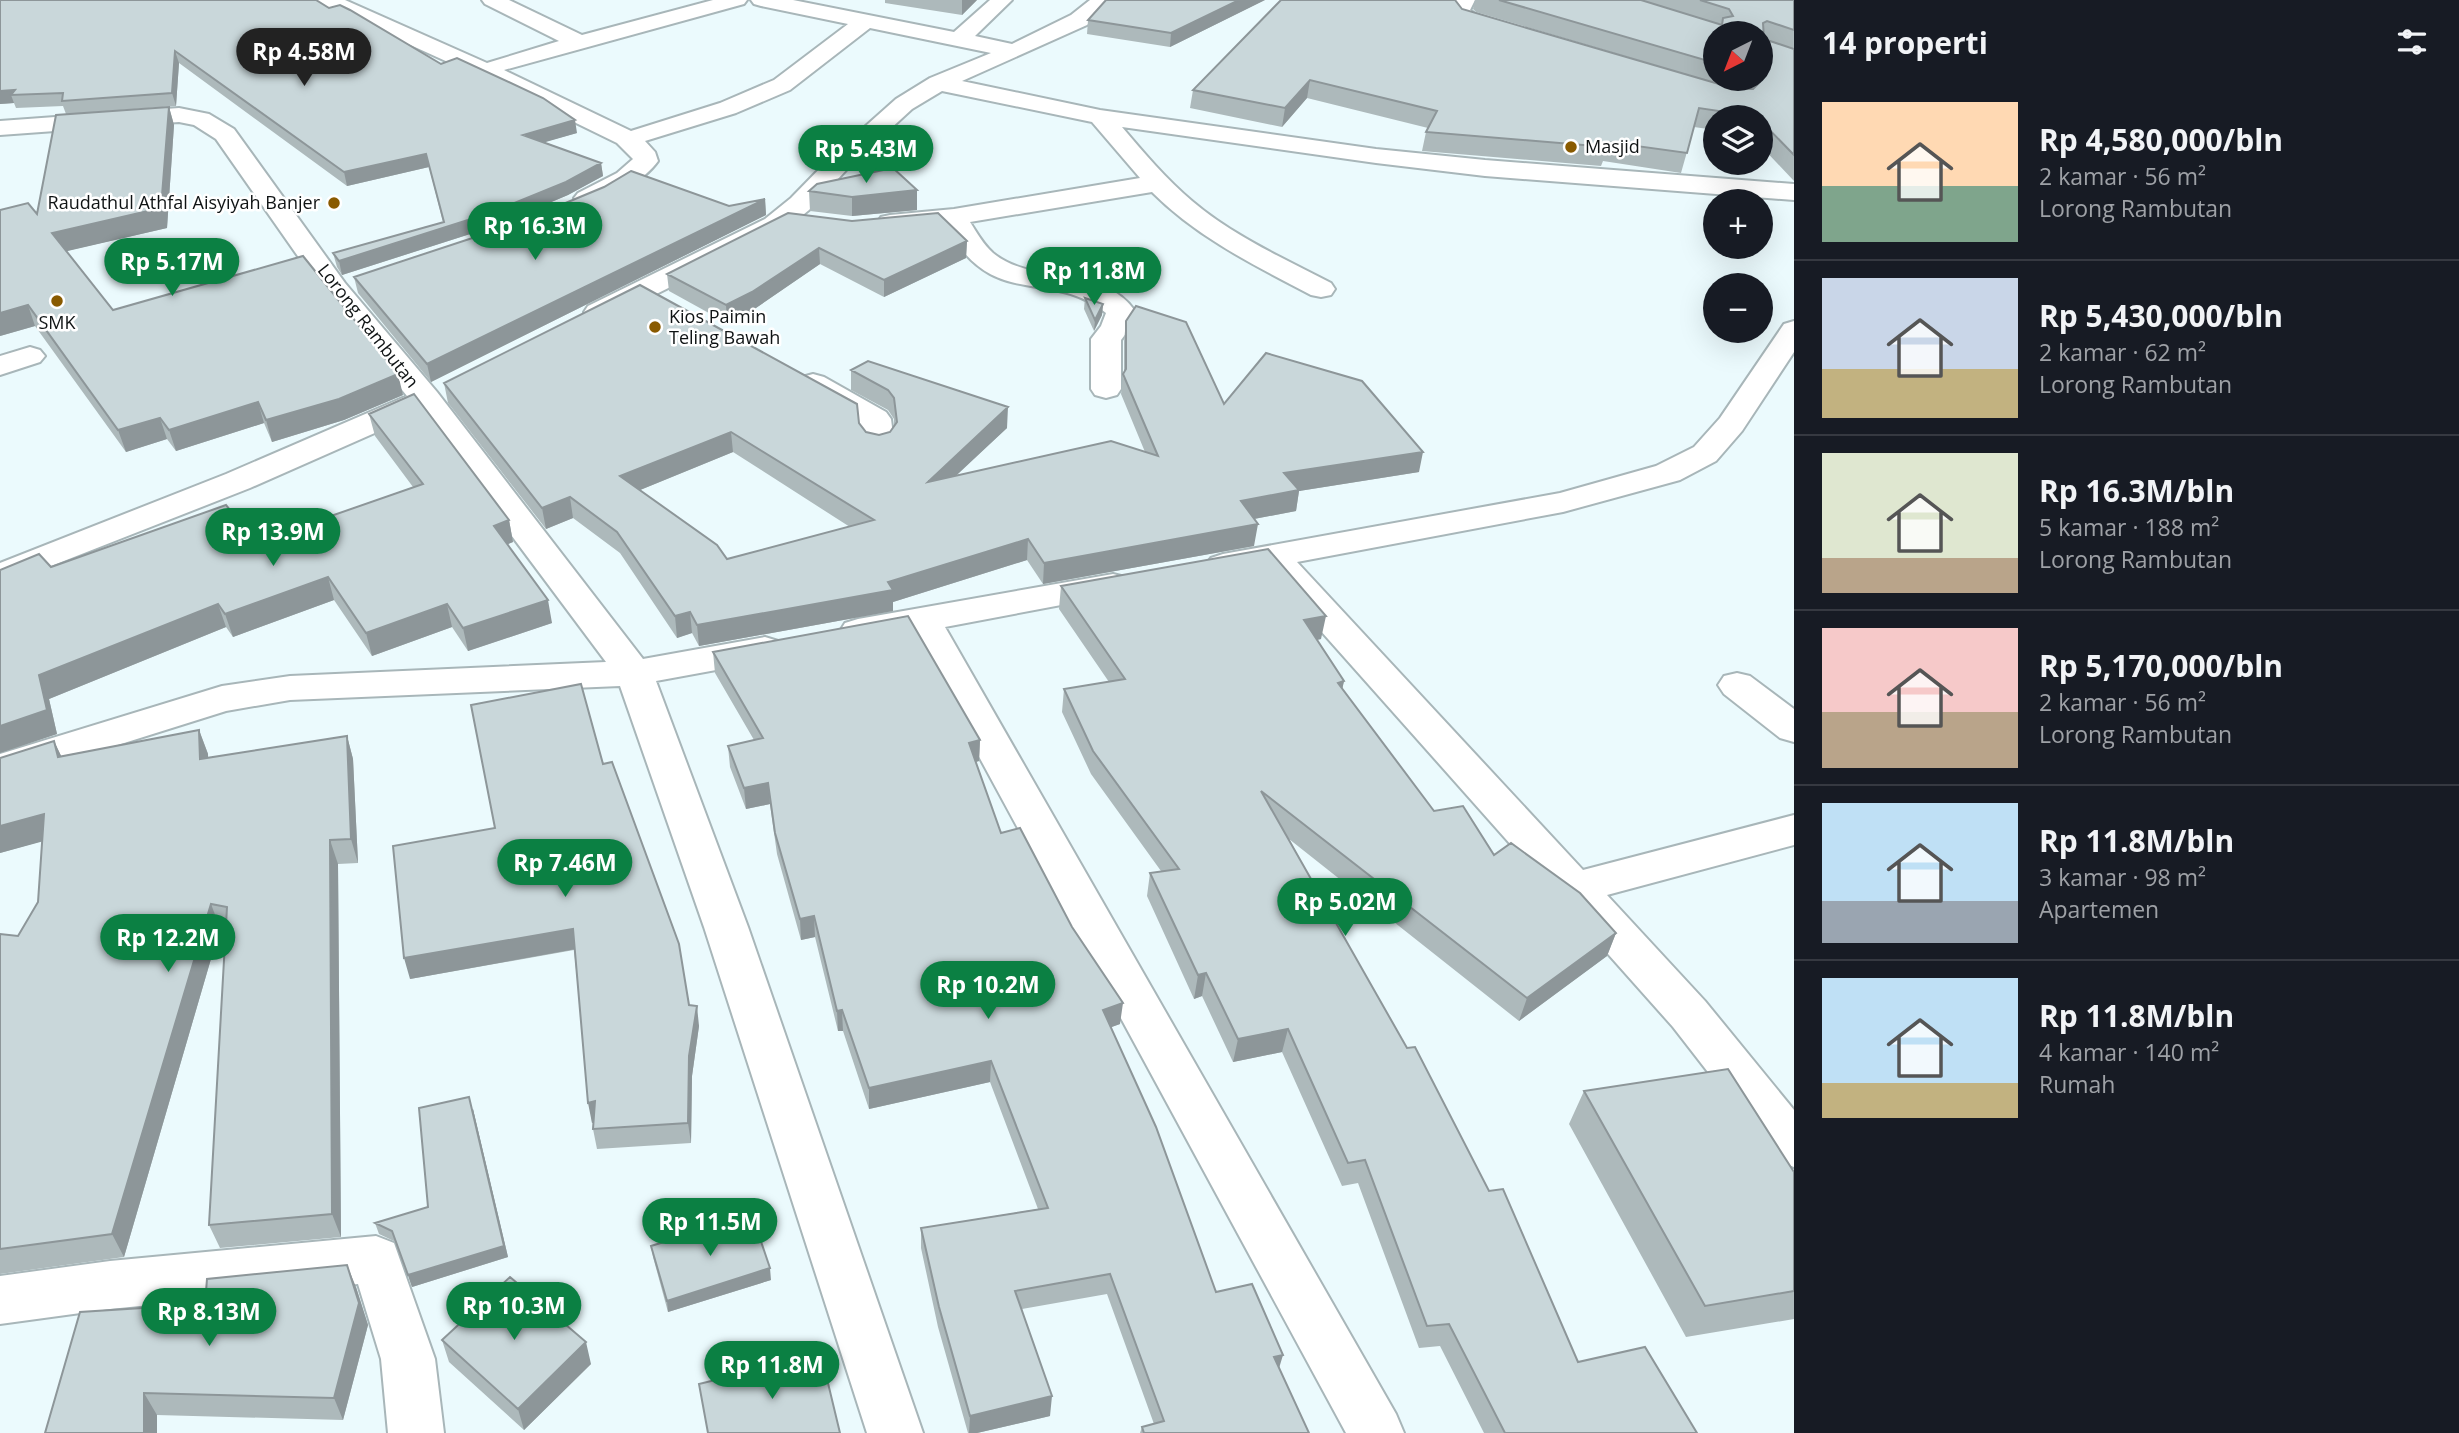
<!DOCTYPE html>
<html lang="id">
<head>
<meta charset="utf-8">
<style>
  :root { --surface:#171b24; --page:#20242c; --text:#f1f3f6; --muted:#9ea1a6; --line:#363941; --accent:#0b8043 }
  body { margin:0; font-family:"Open Sans",sans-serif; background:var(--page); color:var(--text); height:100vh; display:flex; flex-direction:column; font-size:26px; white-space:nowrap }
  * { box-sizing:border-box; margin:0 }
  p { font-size:23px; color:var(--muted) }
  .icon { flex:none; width:38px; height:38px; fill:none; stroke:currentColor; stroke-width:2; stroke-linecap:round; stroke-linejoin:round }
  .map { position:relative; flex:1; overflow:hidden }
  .details { display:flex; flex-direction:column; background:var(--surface); width:665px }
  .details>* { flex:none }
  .needle { width:46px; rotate:222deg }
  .fabs { position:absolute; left:1703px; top:21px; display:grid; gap:14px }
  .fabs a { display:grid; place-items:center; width:70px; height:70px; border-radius:50%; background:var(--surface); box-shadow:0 7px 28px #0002; font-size:35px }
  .price { position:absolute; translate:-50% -60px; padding:0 16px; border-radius:24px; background:var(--accent); color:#fff; font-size:23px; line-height:46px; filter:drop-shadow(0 2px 4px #0008) }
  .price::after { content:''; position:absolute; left:50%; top:42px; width:21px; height:16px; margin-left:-10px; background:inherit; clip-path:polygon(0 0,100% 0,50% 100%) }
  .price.on { background:#222; color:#fff }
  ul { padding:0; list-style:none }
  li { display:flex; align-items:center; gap:21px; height:175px; padding:0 28px }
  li+li { border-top:2px solid var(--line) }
  li span { display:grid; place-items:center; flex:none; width:196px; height:140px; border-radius:0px; color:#555 }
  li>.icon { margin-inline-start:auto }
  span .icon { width:84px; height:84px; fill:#fffc; stroke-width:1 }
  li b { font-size:30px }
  h2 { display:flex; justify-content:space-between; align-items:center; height:84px; padding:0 28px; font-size:30px }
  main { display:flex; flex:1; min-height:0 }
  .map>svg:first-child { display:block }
</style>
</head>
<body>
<main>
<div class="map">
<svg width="1794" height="1433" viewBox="0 0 1794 1433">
  <rect width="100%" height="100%" fill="#ebfafd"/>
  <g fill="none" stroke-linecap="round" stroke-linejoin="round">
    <g stroke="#a8b6b9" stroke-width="4">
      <path id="minor" d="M317,0H345L487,63L559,41L485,4L482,0H509L582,35L713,0H747L744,4L504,70L631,131L720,103L774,80L848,24L761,6L754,4L751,0H793L954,32L990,0H1012L975,36L1012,44L1071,15L1090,0H1113L1087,25L962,81L1100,110L1376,149L1485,160L1794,184V200L1485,176L1376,163L1122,127C1144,153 1166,179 1192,201C1233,236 1283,258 1331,283L1335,289L1331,295L1321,297L1311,295C1254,265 1198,238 1152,192L970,222C977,233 983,244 993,253C1033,286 1103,265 1135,311L1130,328L1121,340V389L1117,395L1106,398L1095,395L1091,389V339L1101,326L1106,313C1048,266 994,313 946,226L890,231L881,229L877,223L881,217L890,215L954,209L1140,178L1092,122L942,91L912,109L850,166L809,210L783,231L608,318L598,321L588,318L584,312L588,306L765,219L791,198L832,156L896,99L930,78L991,53L870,28L790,90L736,113L645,141L655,152L658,161C645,180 600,209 578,203L574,198L578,193L617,173L633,159L617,143L492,82L320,4Z
        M1455,0H1475L1470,10L1475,14L1510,25L1513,30L1510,35C1491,39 1459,27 1448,11Z
        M179,108L209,114L234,129L345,283L437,392L643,659L765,637L778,641L783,649L778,657L765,661L656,681L748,927L923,1433H867L704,927L620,686L290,700L226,711L0,782V754L222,686L290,676L606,662L420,413L250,488L0,586V563L226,474L407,396L325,295L216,139L194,125L179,122L0,135V121Z
        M1794,321V352L1742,431L1716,461L1680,480L1563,512L1297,562L1583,870L1794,815V845L1607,895L1705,1001L1794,1110V1167L1777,1161L1673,1027L1265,568L1223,576L1211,572L1206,565L1211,558L1223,554L1560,493L1656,466L1694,447L1720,418L1784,324Z
        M30,347L40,350L45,356L40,362L0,375V356Z
        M813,374L824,377L886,412L891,419L894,443L889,450L878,453L867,450L862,443L860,423L802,389L798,383L802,377Z
        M1113,574L1125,577L1131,585L1125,593L945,627L1396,1414L1404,1433H1346L912,633L858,643L845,639L840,631L845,623L858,619Z
        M1737,673L1750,676L1794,709V742L1780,738L1724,694L1718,685L1724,676Z
        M376,1236L394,1243L435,1359L444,1433H388L381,1359L358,1284L110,1309L0,1324V1276L110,1261Z"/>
    </g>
    <use href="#minor" fill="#fff" fill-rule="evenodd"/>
  </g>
  <path fill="#adb9bb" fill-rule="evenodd" d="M0,0L329,8L577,133L544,142L601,163L603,176L568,195L492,227L342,275L337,267L333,253L443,222L429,167L347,186L179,63L176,106L66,114L63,106L16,108L14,103L0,104Z
    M885,0H977L962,15L885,3Z
    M1265,0L1170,47L1087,34L1088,20Z
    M1475,0H1794V181L1760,145V117H1715V130L1694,127L1681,173L1603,161L1601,166L1422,151L1426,132L1428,128L1307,98L1282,127L1190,108L1193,90L1462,9L1736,89L1476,12L1473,9ZM1715,33L1760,79H1715Z
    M169,107L174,125L167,228L66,251L113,310L403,395L344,420L272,442L264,423L176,451L167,439L126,452L35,326L0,336L37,214Z
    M917,190V210L852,216L810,211L809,191Z
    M765,199L766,215L431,382L358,293L354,277Z
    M788,213L967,241L966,258L884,297L820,264L753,310L727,323L669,291L667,274Z
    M1085,298L1103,304L1102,315L1094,331L1084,309Z
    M1126,321L1224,404L1419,472L1299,491L1296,511L1254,519V546L1043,584L1027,560L893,602V611L699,646L692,633L677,638L620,553L573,518L546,529L448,403L444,383L859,423L866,432L879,435L890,432L894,425V419L888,410L851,390V370L1007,428L956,475L1145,452L1121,394L1124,372V341ZM733,452L850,527L727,559L640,490Z
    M369,414L509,520L513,542L508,544L552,623L468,651L452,627L372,656L334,600L233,637L226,627L49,699L57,734L0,753L51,567L256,542L413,487L375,436Z
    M1061,586L1321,639L1317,640L1344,681L1342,689L1434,811L1494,855L1616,933L1607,956L1519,1021L1289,839L1578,1362L1697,1433H1484L1440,1346L1419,1348L1358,1183L1342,1186L1282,1052L1233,1062L1202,996L1194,999L1147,896L1150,873L1161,871L1091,774L1062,712L1064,689L1109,682L1059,609Z
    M713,652L980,740L979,761L976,762L1001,833L1120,1024L1111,1027L1216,1292L1279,1369L1309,1433H1140L1142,1427L1154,1424L1107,1294L1022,1309L1050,1416L977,1433H968L938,1327L921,1248V1228L1038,1209L990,1082L869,1109L843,1031H838L815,937L801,940L777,854L770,804L746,809L730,767L728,746L754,740L715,673Z
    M199,730L208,754V758L347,736L353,759L358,863L338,864L341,1237L220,1248L209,1225L226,929L220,928L124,1257L0,1274V934L18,936L38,902L42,841L0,853V758L54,741L61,756Z
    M603,764L689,1005L699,1026L692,1076L691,1143L597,1149L593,1129L594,1122L592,1123L574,950L410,979Z
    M1584,1091L1794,1172V1319L1686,1337L1569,1124Z
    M473,1109L508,1257L412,1287L396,1242L379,1234L375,1223L428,1207Z
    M651,1246L771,1280L668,1312L653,1257Z
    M356,1287L368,1325L343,1420L157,1415V1433H45L205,1304Z
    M442,1340L591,1364L524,1430L449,1362Z"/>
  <path fill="#8d9699" d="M962,0H977L962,15Z
    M1239,0H1265L1170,47L1171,33Z
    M175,51L179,63L176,106L172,93Z
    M1310,80L1307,98L1282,127L1285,108Z
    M15,90L11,95L14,103L0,104V91Z
    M169,107L174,125L167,228L59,253L52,233Z
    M575,120L577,133L525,148L523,135Z
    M426,154L429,167L347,186L344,172Z
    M601,163L603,176L568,195L492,227L342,275L339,261Z
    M917,190V210L852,216V197Z
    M765,199L766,215L431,382L427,364Z
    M967,241L966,258L884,297V280Z
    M819,248L820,264L753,310L727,323L726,305Z
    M1103,304L1102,315L1094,331L1095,320Z
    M28,305L35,326L0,336V313Z
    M398,374L403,395L344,420L272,442L266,420Z
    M258,402L264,423L176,451L169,430Z
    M1008,407L1007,428L927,503L928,482Z
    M160,418L167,439L126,452L118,430Z
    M731,432L733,452L623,497L620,476Z
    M1423,452L1419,472L1299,491L1296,511L1238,522L1241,501L1284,473Z
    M570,497L573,518L546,529L542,508Z
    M509,520L513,542L498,548L494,526Z
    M1258,524L1254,546L1043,584L1044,563Z
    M1028,539L1027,560L893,602V611L699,646L697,625L888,582Z
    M328,577L334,600L233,637L225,614Z
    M548,600L552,623L468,651L463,628Z
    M218,604L226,627L49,699L57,734L0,753V726L39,675Z
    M447,604L452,627L372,656L366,633Z
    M690,612L692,633L677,638L675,616Z
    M1326,616L1321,639L1299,643L1304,620Z
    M1344,681L1339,704L1338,683Z
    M199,730L208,754L209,783L200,759Z
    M347,736L353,759L358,863L351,839Z
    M980,740L979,761L968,764L969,743Z
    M54,741L65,764L58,757Z
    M768,783L770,804L746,809L744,788Z
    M44,814L55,838L0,853V826Z
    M330,840L338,864L341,1237L332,1214Z
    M211,904L220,928L124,1257L112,1234Z
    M814,916L815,937L801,940L800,919Z
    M573,929L576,949L410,979L404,958Z
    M1616,933L1607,956L1519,1021L1527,998Z
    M1206,973L1202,996L1194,999L1198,975Z
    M1123,1003L1120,1024L1101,1031L1103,1010Z
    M697,1006L699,1026L692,1076L691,1143L688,1123L689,1056Z
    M842,1010L843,1031H838L837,1011Z
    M1288,1029L1282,1052L1233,1062L1238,1039Z
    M991,1061L990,1082L869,1109V1088Z
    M595,1101L599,1121L592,1123L588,1103Z
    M473,1109L508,1257L412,1287L408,1275Z
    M347,1265L356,1287L368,1325L343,1420L334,1398Z
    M770,1268L771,1280L668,1312L667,1301Z
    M586,1342L591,1364L524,1430L518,1409Z
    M1283,1355L1277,1375L1274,1357Z
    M144,1393L157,1415V1433H144Z
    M1052,1396L1050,1416L977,1433H969L970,1416Z"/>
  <path fill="#c9d7da" stroke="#8d9699" stroke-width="2" fill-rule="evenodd" d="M0,0H316L329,8L340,5L350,10L441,64L457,58L543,98L575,120L523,135L601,163L566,182L490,213L339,261L333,253L444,222L426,154L344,172L175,51L172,93L62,101L63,93L11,95L15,90L0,91Z
    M1106,0H1239L1171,33L1088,20Z
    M1281,0H1455L1462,9L1736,89H1753L1760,82L1757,79H1760V33H1715V63L1499,0H1641L1722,25L1723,18L1733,16L1729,9L1700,0H1794V30L1767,21L1763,23L1764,39L1794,49V155L1760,120V117L1699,108L1687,153L1608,142L1607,147L1426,132L1437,111L1310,80L1285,108L1193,90Z
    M169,107L161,208L52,233L113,310L303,256L398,374L339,399L266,420L258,402L169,430L160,418L118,430L28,305L0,313V210L28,203L37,214L56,115Z
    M893,168L917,190L852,197L809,191L817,184Z
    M631,171L729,206L765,199L427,364L354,277L515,224L604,187Z
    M788,213L852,221L938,213L967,241L884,280L819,248L752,292L726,305L667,274Z
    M640,285L857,404L859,423L866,432L879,435L890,432L897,422L894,398L888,390L851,370L868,361L1008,407L928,482L1111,441L1158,456L1123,374L1126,369V321L1136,306L1186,322L1224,404L1266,353L1362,381L1423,452L1284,473L1299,490L1241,501L1258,524L1044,563L1028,539L888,582L893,590L697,625L690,612L675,616L617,532L570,497L542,508L444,383ZM731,432L874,520L727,559L717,545L620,476Z
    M1085,298L1103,304L1095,320Z
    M414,394L509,520L494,526L548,600L463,628L447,604L366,633L328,577L225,614L218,604L39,675L47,710L0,726V570L39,554L51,567L226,505L256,542L423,484L369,414Z
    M1268,549L1326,616L1304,620L1344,681L1338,683L1434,811L1463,806L1494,855L1511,843L1580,893L1616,933L1527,998L1261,791L1407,1048L1415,1047L1489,1191L1503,1189L1578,1362L1645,1347L1697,1433H1505L1449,1324L1427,1326L1365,1160L1348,1163L1288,1029L1238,1039L1206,973L1198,975L1150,873L1179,869L1093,751L1064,689L1125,679L1061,586Z
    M908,616L980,740L969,743L1001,833L1020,828L1072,927L1123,1003L1103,1010L1156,1127L1216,1292L1252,1284L1283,1355L1274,1357L1309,1433H1144L1142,1427L1164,1421L1110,1274L1015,1291L1052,1396L970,1416L939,1307L921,1228L1048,1208L991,1061L869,1088L842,1010L837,1011L814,916L800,919L775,833L768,783L744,788L728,746L763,738L713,652Z
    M581,684L603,764L612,762L679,944L689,1005L697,1006L689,1056L688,1123L593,1129L595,1101L588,1103L573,929L404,958L393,846L495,828L471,705Z
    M199,730L200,759L347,736L351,839L330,840L332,1214L209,1225L227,907L211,904L112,1234L0,1249V934L18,936L38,902L44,814L0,826V758L54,741L58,757Z
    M1728,1069L1794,1172V1291L1705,1306L1584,1091Z
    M469,1097L504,1246L408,1275L392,1231L375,1223L428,1207L419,1108Z
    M752,1215L770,1268L667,1301L651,1246Z
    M347,1265L359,1303L334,1398L144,1393V1433H45L80,1312L205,1304L207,1279Z
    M510,1277L586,1342L518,1409L442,1340Z
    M821,1354L840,1433H708L699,1384Z"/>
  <g fill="#895a00" stroke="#fff" stroke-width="2.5">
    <circle cx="1571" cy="147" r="7"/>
    <circle cx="334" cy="203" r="7"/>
    <circle cx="57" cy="301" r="7"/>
    <circle cx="655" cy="327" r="7"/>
  </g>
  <g text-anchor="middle" stroke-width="5" stroke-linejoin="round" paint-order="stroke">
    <g font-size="18" fill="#0f1314" stroke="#fff" text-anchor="start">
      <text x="1585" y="153">Masjid</text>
      <text x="320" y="209" text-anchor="end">Raudathul Athfal Aisyiyah Banjer</text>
      <text x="669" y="323">Kios Paimin<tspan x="669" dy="21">Teling Bawah</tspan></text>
      <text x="57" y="329" text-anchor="middle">SMK</text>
    </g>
    <g font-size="18" fill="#0f1314" stroke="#fff">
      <text transform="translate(368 326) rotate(52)" y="6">Lorong Rambutan</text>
    </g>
  </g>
</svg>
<div class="fabs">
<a><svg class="needle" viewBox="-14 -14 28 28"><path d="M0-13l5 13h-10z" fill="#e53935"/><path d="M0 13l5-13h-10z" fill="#9ea1a6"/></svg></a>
<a><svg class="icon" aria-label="layers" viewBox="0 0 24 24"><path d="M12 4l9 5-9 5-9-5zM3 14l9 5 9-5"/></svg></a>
<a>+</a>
<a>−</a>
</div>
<b class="price on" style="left:304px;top:88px">Rp 4.58M</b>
<b class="price" style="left:866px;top:185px">Rp 5.43M</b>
<b class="price" style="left:535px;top:262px">Rp 16.3M</b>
<b class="price" style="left:172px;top:298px">Rp 5.17M</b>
<b class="price" style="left:1094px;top:307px">Rp 11.8M</b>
<b class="price" style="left:273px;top:568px">Rp 13.9M</b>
<b class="price" style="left:565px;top:899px">Rp 7.46M</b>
<b class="price" style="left:1345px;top:938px">Rp 5.02M</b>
<b class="price" style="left:168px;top:974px">Rp 12.2M</b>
<b class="price" style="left:988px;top:1021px">Rp 10.2M</b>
<b class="price" style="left:710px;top:1258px">Rp 11.5M</b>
<b class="price" style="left:514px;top:1342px">Rp 10.3M</b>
<b class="price" style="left:209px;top:1348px">Rp 8.13M</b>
<b class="price" style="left:772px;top:1401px">Rp 11.8M</b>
</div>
<section class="details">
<h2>14 properti<svg class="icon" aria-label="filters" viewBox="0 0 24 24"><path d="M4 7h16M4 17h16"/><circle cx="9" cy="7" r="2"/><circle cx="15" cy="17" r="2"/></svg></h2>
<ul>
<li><span style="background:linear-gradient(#ffd9b3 60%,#7fa58c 0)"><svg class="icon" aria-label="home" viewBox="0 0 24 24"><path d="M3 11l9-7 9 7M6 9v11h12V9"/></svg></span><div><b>Rp 4,580,000/bln</b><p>2 kamar · 56 m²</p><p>Lorong Rambutan</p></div></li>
<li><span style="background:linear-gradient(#c9d6e8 65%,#c2b280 0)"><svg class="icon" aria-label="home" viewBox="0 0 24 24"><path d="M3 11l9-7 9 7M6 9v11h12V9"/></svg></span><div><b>Rp 5,430,000/bln</b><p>2 kamar · 62 m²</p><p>Lorong Rambutan</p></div></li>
<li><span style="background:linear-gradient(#dfe7d0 75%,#b9a48a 0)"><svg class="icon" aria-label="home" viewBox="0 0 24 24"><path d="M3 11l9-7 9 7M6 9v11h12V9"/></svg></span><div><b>Rp 16.3M/bln</b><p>5 kamar · 188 m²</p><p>Lorong Rambutan</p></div></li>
<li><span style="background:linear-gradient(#f6c9c9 60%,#b9a48a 0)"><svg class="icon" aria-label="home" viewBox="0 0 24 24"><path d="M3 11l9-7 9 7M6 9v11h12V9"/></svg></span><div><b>Rp 5,170,000/bln</b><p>2 kamar · 56 m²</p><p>Lorong Rambutan</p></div></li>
<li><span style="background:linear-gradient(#bfe0f5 70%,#9aa5b1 0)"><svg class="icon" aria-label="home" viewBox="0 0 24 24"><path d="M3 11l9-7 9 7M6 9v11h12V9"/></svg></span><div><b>Rp 11.8M/bln</b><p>3 kamar · 98 m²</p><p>Apartemen</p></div></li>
<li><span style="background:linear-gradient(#bfe0f5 75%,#c2b280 0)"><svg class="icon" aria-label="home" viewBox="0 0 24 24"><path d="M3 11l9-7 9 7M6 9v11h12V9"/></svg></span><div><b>Rp 11.8M/bln</b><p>4 kamar · 140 m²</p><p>Rumah</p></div></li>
</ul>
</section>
</main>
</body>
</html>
